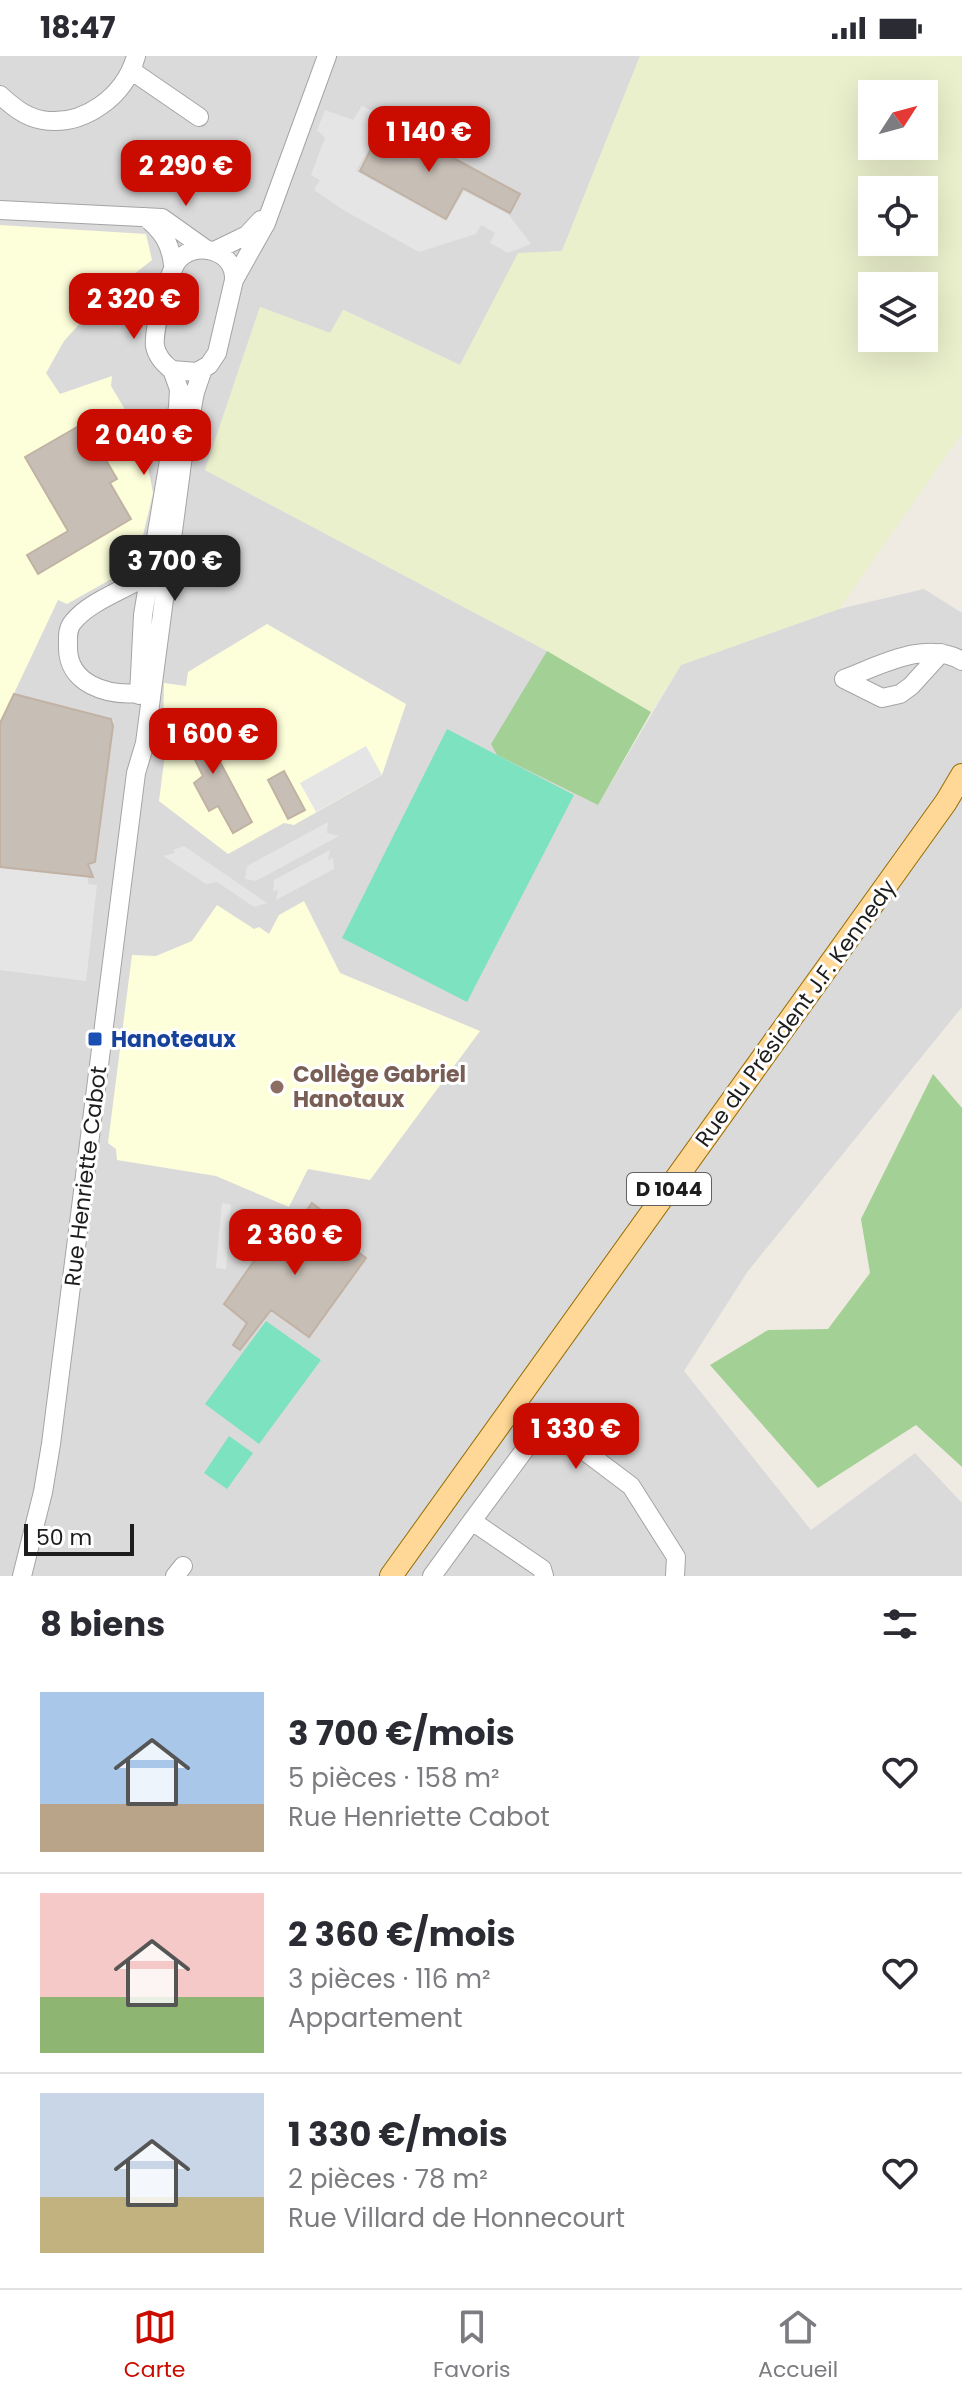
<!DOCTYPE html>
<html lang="fr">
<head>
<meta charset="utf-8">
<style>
  :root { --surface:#fff; --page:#f7f7f7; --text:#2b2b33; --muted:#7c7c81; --line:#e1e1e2; --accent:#ca0c00 }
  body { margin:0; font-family:Poppins,sans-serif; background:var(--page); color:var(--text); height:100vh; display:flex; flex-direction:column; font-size:30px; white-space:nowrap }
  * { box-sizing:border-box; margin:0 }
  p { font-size:26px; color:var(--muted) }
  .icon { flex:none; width:44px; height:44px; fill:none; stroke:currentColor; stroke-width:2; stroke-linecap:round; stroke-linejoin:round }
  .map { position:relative; height:1520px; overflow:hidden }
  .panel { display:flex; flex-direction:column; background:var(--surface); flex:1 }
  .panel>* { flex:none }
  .needle { width:52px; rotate:54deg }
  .controls { position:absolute; left:858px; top:24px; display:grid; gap:16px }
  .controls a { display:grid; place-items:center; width:80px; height:80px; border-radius:0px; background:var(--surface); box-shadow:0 8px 32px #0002; font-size:40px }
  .scale { position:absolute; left:24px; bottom:20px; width:110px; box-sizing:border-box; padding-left:8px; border:4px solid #1d1d1d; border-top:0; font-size:22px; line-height:28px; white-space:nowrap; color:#1d1d1d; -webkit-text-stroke:6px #fff; paint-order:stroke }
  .price { position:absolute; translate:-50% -68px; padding:0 18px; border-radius:16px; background:var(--accent); color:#fff; font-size:26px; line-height:52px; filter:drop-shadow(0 2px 4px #0008) }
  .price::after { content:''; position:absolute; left:50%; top:48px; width:24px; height:18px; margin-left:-12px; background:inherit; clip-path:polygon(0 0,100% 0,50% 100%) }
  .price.current { background:#222; color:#fff }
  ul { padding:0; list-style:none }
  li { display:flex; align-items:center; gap:24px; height:200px; padding:0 40px }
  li+li { border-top:2px solid var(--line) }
  li span { display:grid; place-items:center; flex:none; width:224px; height:160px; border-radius:0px; color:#555 }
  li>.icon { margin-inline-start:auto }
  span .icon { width:96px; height:96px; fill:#fffc; stroke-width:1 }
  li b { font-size:34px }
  h2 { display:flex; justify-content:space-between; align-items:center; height:96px; padding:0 40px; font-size:34px }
  .status { display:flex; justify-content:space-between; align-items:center; height:56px; padding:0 40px; background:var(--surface); direction:ltr }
  .status svg { height:22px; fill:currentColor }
  .tab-bar { display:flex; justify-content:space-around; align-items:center; height:112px; border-top:2px solid var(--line); background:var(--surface); font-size:22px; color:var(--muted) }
  .tab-bar a { display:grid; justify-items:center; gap:4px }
  .tab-bar .current { color:var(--accent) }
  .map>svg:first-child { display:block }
</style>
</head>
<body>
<div class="status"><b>18:47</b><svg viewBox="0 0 49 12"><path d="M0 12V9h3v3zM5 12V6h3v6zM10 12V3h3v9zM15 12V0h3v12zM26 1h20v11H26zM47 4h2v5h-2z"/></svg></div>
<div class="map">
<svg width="962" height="1520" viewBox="0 0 962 1520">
  <rect width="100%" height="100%" fill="#efebe2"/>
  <path fill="#dbdada" d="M0,0H640L562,195L518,198L460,309L344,254L330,277L260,251L205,414L547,595L497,699L603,740L681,609L839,553L924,533L962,557V951L748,1215L684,1315L811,1474L915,1397L962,1447V1520H0Z"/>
  <path fill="#fdffdb" d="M0,169L146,178L152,204L100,245L64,285L46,317L60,338L112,320L111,330L143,384L153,437L136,509L67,548L58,544L0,667Z
    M267,568L406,648L382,719L294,769L284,767L228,798L159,745L167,683L163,673L164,627L186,630L188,616Z
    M304,845L340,917L480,975L370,1124L308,1113L289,1151L216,1120L117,1104L116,1093L108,1087L132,899L156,900L192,885L217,849L254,873L259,871L269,878L279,859Z"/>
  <path fill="#eaefcc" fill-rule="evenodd" d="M640,0H962V377L839,553L681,609L651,656L547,595L205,414L260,251L330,277L343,254L460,309L518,197L562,195ZM872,38H924V90H872ZM872,134H924V186H872ZM872,230H924V282H872Z"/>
  <path fill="#a3d095" d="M547,595L651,656L598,749L497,699L491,688Z
    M933,1018L962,1052V1411L916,1369L818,1432L710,1309L768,1274L828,1273L870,1217L861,1163Z"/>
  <path fill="#7ce2c0" d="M447,673L574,739L467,946L342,882Z
    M266,1265L321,1304L259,1388L205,1348Z
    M229,1380L253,1397L227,1433L204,1417Z"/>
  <path fill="#e5e5e5" d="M362,50L386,61L356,115L446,165L464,135L508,158L531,188L508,197L490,187L495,177L481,169L476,178L419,196L345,155L314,134L320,124L311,119L325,82L317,74L325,54L353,64Z
    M14,638L114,664L108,678L111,681L95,806L87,809L92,818L88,822V828L97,829L86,925L0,914V667Z
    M366,690L382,719L316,756L300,727Z
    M328,766L327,777L339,780L256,825L245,823L247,810Z
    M184,790L267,847L254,851L217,826L206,828L163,800L175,797L173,794Z
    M330,794L328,804L333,802L334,813L276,844L278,834L273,835L274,824Z
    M222,1147L231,1149L226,1213L216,1212Z"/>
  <path fill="#c7beb5" stroke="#c1b2a4" stroke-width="2" d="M385,65L520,138L510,157L463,132L446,163L360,115Z
    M84,367L117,423L110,427L131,463L38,518L27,499L68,475L25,401Z
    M14,638L111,663L113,670L95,806L88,808L93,821L0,811V667Z
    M194,657L252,766L233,777L218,750L209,755L194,727L203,720L177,668Z
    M284,715L305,754L288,763L268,724Z
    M312,1147L330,1161L324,1171L366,1202L309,1281L271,1254L240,1294L233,1289L247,1267L224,1248L277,1172L288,1180Z"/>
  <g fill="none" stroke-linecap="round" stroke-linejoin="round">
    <g stroke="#a4a4a4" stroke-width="20">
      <path id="minor" d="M132,15L199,61
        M0,39C12,50 25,61 42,64C84,71 125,40 136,0
        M0,154L162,162L207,194
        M145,161C162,174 171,188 173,209
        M214,195L247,179L261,164
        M234,224C235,196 200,184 180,202C169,211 153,275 155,290C157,301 164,308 172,314L197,316L209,309L217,297L234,224L266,167L327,0
        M844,623C879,610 926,583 962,605
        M844,623L882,642L900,638L911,630L941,597
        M139,637C107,640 67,628 68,590C68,581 67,573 73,566C88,547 119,536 141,523L149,524
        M139,639L143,559L178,351L179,333L172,314
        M472,1465L540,1373L554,1372L631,1430L676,1501L675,1520
        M22,1520L43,1436L51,1388L136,717L145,687L182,407L195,336L203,313
        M175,1520L183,1510
        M432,1520L472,1465L542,1513L544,1520"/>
    </g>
    <g stroke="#966d00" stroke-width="24">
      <path id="major" d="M391,1520L946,746L962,719"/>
    </g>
    <use href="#minor" stroke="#fff" stroke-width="18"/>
    <use href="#major" stroke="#ffd897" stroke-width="22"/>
  </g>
  <rect fill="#1a4fb4" stroke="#fff" stroke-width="3" x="87" y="975" width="16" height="16" rx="4"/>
  <circle fill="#8d6e63" stroke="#fff" stroke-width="3" cx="277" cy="1031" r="8"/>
  <g text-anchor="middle" stroke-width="6" stroke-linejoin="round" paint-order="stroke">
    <rect fill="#fff" stroke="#616161" stroke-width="2" x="627" y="1117" width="84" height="32" rx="6"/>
    <g font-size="20" font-weight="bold" fill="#1d1d1d">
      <text x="669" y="1140">D 1044</text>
    </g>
    <g font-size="22" fill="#1d1d1d" stroke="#fff">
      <text transform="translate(795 957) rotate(-54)" y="8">Rue du Président J.F. Kennedy</text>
      <text transform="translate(85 1120) rotate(-83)" y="8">Rue Henriette Cabot</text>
    </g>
    <g font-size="22" font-weight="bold" fill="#164399" stroke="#fff" text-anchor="start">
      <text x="111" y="991">Hanoteaux</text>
    </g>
    <g font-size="22" font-weight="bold" fill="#785e54" stroke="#fff" text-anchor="start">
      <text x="293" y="1026">Collège Gabriel<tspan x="293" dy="25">Hanotaux</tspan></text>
    </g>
  </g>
</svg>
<div class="controls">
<a><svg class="needle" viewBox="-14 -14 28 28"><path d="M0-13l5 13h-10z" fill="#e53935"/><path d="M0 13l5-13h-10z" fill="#7c7c81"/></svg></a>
<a><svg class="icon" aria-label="locate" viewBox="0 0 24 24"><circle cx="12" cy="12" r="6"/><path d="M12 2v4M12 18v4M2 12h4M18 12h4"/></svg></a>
<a><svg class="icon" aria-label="layers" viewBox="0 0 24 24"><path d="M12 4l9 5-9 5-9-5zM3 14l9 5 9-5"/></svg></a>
</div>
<div class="scale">50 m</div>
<b class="price" style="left:429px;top:118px">1 140 €</b>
<b class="price" style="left:186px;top:152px">2 290 €</b>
<b class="price" style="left:134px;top:285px">2 320 €</b>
<b class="price" style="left:144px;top:421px">2 040 €</b>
<b class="price current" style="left:175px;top:547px">3 700 €</b>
<b class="price" style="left:213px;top:720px">1 600 €</b>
<b class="price" style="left:295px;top:1221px">2 360 €</b>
<b class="price" style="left:576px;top:1415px">1 330 €</b>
</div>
<section class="panel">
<h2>8 biens<svg class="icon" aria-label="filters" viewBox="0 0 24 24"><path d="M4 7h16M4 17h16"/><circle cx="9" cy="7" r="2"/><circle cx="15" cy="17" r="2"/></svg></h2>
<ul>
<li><span style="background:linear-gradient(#a9c7e8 70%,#b9a48a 0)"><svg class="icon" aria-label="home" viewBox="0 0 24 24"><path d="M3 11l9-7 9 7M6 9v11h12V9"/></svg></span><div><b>3 700 €/mois</b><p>5 pièces · 158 m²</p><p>Rue Henriette Cabot</p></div><svg class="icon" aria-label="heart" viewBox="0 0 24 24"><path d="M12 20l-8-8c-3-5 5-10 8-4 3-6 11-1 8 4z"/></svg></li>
<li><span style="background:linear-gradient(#f6c9c9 65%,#8fb573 0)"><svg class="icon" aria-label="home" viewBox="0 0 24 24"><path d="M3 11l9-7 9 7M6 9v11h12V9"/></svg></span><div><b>2 360 €/mois</b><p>3 pièces · 116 m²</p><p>Appartement</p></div><svg class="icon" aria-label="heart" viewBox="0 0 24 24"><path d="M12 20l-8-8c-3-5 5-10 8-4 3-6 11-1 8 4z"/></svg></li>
<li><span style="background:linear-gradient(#c9d6e8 65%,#c2b280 0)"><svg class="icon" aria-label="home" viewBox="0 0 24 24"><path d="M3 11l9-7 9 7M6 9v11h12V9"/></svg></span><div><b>1 330 €/mois</b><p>2 pièces · 78 m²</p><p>Rue Villard de Honnecourt</p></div><svg class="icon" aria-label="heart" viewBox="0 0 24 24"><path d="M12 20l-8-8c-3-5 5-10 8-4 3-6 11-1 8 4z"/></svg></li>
</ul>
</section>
<nav class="tab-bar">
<a class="current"><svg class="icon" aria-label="map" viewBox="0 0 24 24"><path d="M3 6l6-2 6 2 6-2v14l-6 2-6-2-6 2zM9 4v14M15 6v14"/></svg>Carte</a>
<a><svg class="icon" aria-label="saved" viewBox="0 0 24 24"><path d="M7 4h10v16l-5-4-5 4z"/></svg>Favoris</a>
<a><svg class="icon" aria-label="home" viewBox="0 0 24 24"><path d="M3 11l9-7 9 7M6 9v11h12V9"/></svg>Accueil</a>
</nav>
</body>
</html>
